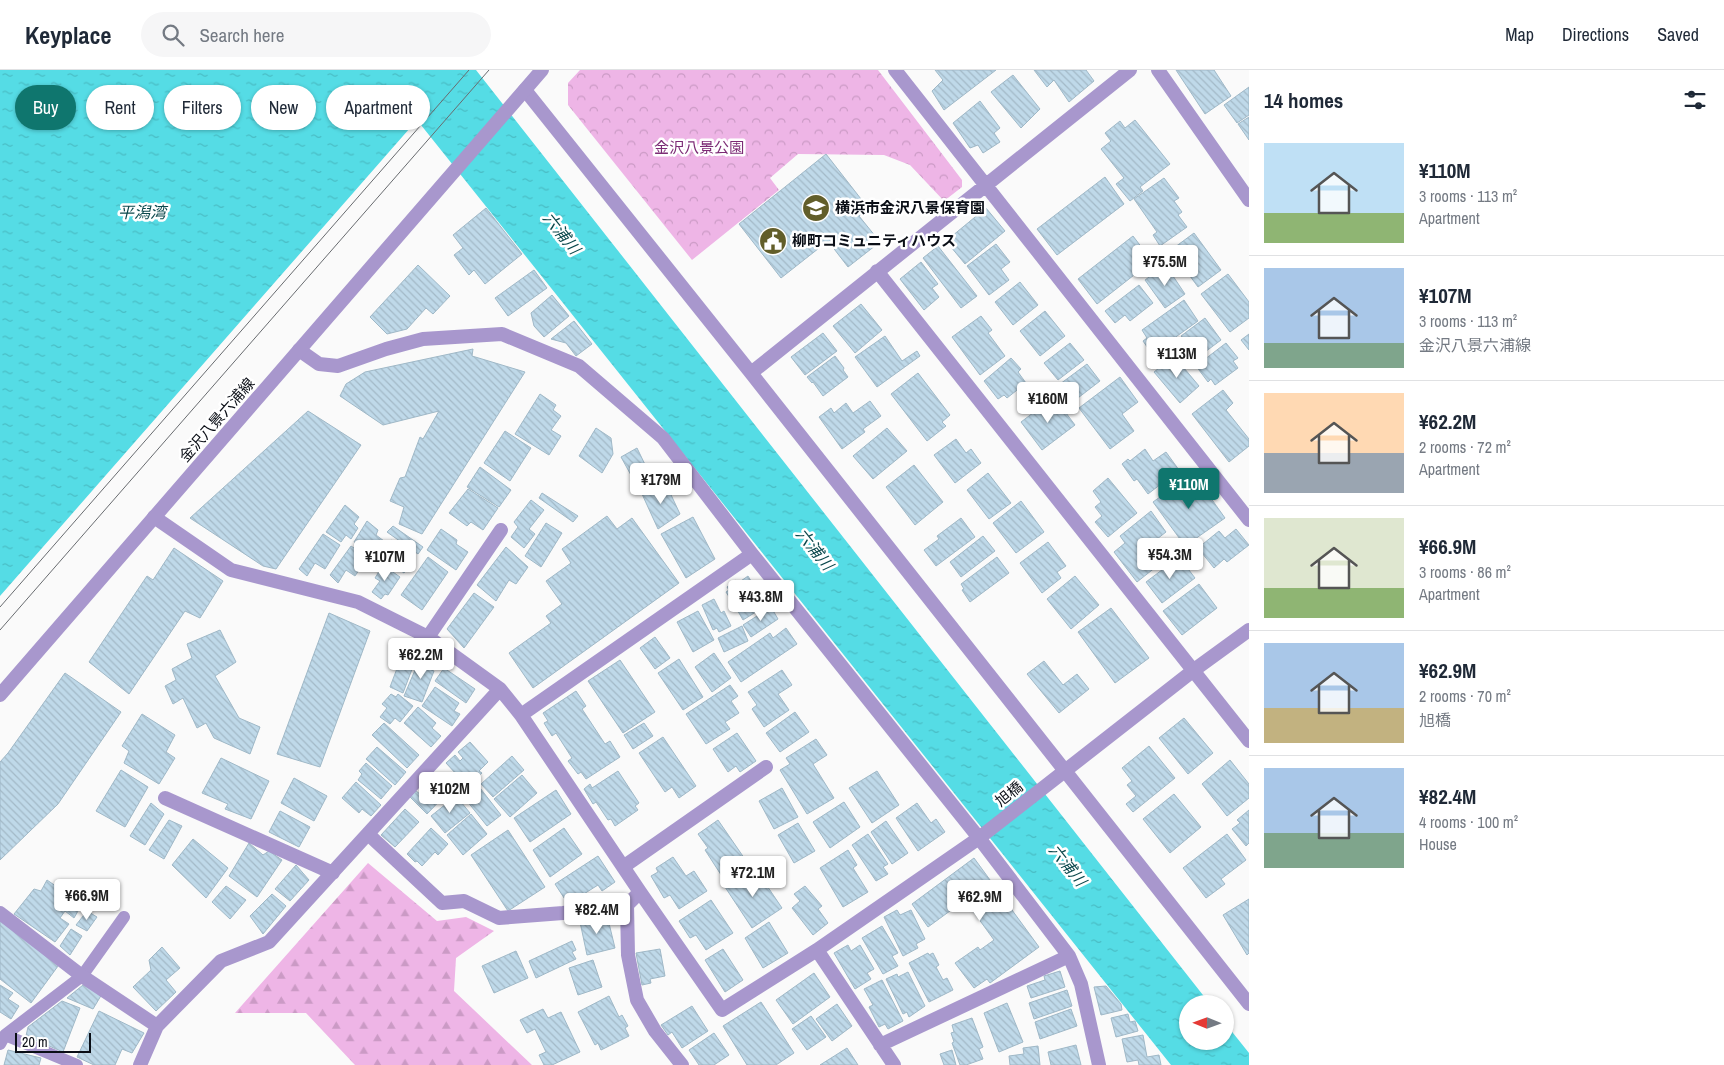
<!DOCTYPE html>
<html lang="en">
<head>
<meta charset="utf-8">
<style>
  :root { --surface:#fff; --page:#f6f6f7; --text:#1f2937; --muted:#747a83; --line:#e0e1e3; --accent:#0f766e }
  body { margin:0; font-family:"Archivo Narrow","Noto Sans JP",sans-serif; background:var(--page); color:var(--text); height:100vh; display:flex; flex-direction:column; font-size:19px; white-space:nowrap }
  * { box-sizing:border-box; margin:0 }
  p { font-size:16px; color:var(--muted) }
  .icon { flex:none; width:28px; height:28px; fill:none; stroke:currentColor; stroke-width:2; stroke-linecap:round; stroke-linejoin:round }
  .map { position:relative; flex:1; overflow:hidden }
  .side { display:flex; flex-direction:column; background:var(--surface); width:475px }
  .side>* { flex:none }
  .guide { position:absolute; left:15px; top:15px; width:475px; height:45px; display:flex; gap:10px }
  .needle { width:32px; rotate:271deg }
  .buttons { position:absolute; left:1179px; top:925px; display:grid; gap:10px }
  .buttons a { display:grid; place-items:center; width:55px; height:55px; border-radius:50%; background:var(--surface); box-shadow:0 1px 4px #0004; font-size:25px }
  .scale { position:absolute; left:15px; bottom:12px; width:76px; box-sizing:border-box; padding-left:5px; border:2px solid #0a0e16; border-top:0; font-size:14px; line-height:18px; white-space:nowrap; color:#0a0e16; -webkit-text-stroke:4px #fff; paint-order:stroke }
  .price { position:absolute; translate:-50% -42px; padding:0 11px; border-radius:5px; background:#fff; color:#222; font-size:16px; line-height:32px; filter:drop-shadow(0 1px 2px #0008) }
  .price::after { content:''; position:absolute; left:50%; top:30px; width:15px; height:11px; margin-left:-8px; background:inherit; clip-path:polygon(0 0,100% 0,50% 100%) }
  .price.current { background:var(--accent); color:#fff }
  ul { padding:0; list-style:none }
  li { display:flex; align-items:center; gap:15px; height:125px; padding:0 15px }
  li+li { border-top:1px solid var(--line) }
  li span { display:grid; place-items:center; flex:none; width:140px; height:100px; border-radius:0px; color:#555 }
  li>.icon { margin-inline-start:auto }
  span .icon { width:60px; height:60px; fill:#fffc; stroke-width:1 }
  li b { font-size:21px }
  h2 { display:flex; justify-content:space-between; align-items:center; height:60px; padding:0 15px; font-size:21px }
  .tag { padding:0 18px; border-radius:22px; background:var(--surface); box-shadow:0 1px 4px #0004; font-size:18px; line-height:45px }
  .tag.current { background:var(--accent); color:#fff }
  header { display:flex; align-items:center; gap:30px; box-sizing:border-box; height:70px; padding:0 25px; background:var(--surface); border-bottom:1px solid var(--line) }
  header strong { font-size:24px }
  nav { display:flex; gap:28px; margin-inline-start:auto; font-size:18px }
  .search { width:350px; height:45px; background:var(--page); display:flex; align-items:center; gap:12px; box-sizing:border-box; padding:0 18px; border-radius:28px; color:var(--muted); font-size:19px }
  main { display:flex; flex:1; min-height:0 }
  .map>svg:first-child { display:block }
</style>
</head>
<body>
<header>
<strong>Keyplace</strong>
<div class="search"><svg class="icon" aria-label="search" viewBox="0 0 24 24"><circle cx="10" cy="10" r="6"/><path d="M15 15l6 6"/></svg>Search here</div>
<nav><a>Map</a><a>Directions</a><a>Saved</a></nav>
</header>
<main>
<div class="map">
<svg width="1249" height="995" viewBox="0 0 1249 995">
  <defs>
    <pattern id="forest-firs" width="22" height="20" patternUnits="userSpaceOnUse" patternTransform="scale(1.25)"><rect width="22" height="20" fill="#eeb5e6"/><path d="M5 1l3.5 6h-7zM16 11l3.5 6h-7z" fill="#cb9ac5"/></pattern>
    <pattern id="park-crowns" width="20" height="18" patternUnits="userSpaceOnUse" patternTransform="scale(1.25)"><rect width="20" height="18" fill="#eeb5e6"/><path d="M2 6a3 3 0 1 1 6 0M12 15a3 3 0 1 1 6 0" fill="none" stroke="#cb9ac5"/></pattern>
    <pattern id="water-ripples" width="26" height="14" patternUnits="userSpaceOnUse" patternTransform="scale(1.25)"><rect width="26" height="14" fill="#55dce5"/><path d="M2 4q2-2 4 0t4 0M15 11q2-2 4 0t4 0" fill="none" stroke="#49bcc4"/></pattern>
    <pattern id="building-back-hatch" width="6" height="6" patternUnits="userSpaceOnUse" patternTransform="scale(1.25)"><rect width="6" height="6" fill="#bfd9e9"/><path d="M-1 5l2 2M0 0l6 6M5-1l2 2" fill="none" stroke="#a3b9c7"/></pattern>
  </defs>
  <rect width="100%" height="100%" fill="#fafafa"/>
  <path fill="url(#forest-firs)" d="M368,793L437,851L466,847L494,861L456,888L454,921L532,995H355L306,943H235Z"/>
  <path fill="url(#park-crowns)" d="M580,0H878L962,110V117L944,131L910,95L884,85L798,84L770,108L779,120L692,190L568,35V13Z"/>
  <path fill="url(#water-ripples)" d="M0,0H476L1210,934H1188V971H1225V953L1249,983V995H1171L417,50L0,526Z"/>
  <path fill="url(#building-back-hatch)" stroke="#9fb8c7" d="M935,0H996L944,40L932,21L943,10Z
    M1034,0H1086L1094,11L1069,32L1054,10L1047,17Z
    M1176,0H1214L1231,26L1205,44Z
    M1013,5L1040,39L1021,58L991,22Z
    M1249,17V45L1237,53L1224,35Z
    M980,31L1000,58L994,63L1000,72L983,83L978,75L970,78L953,53Z
    M1249,47V70L1238,54Z
    M1135,50L1170,94L1140,117L1143,121L1130,131L1116,114L1124,108L1101,79L1111,71L1105,63L1120,51L1125,58Z
    M826,84L868,138L859,146L880,172L848,197L828,171L781,208L739,154Z
    M1105,107L1124,134L1057,185L1037,159Z
    M1164,108L1179,128L1174,131L1182,142L1178,145L1187,157L1160,176L1153,165L1157,162L1134,129Z
    M486,138L522,184L485,214L474,200L469,205L454,185L463,178L453,165Z
    M986,138L1005,161L965,194L946,171Z
    M1194,163L1221,200L1198,217L1171,180Z
    M1133,166L1152,191L1097,234L1078,209Z
    M996,174L1010,192L1001,199L1009,210L989,225L967,196Z
    M938,176L977,226L961,238L923,188Z
    M921,192L938,214L932,218L939,227L924,240L900,209Z
    M418,195L450,226L433,244L426,238L407,259L387,264L370,247Z
    M1160,199L1164,204L1169,200L1185,224L1165,238L1145,210Z
    M534,200L547,218L508,246L495,228Z
    M1228,204L1249,232V248L1230,262L1201,224Z
    M1020,212L1038,235L1013,255L995,232Z
    M1139,215L1153,233L1130,251L1125,245L1115,253L1105,241Z
    M552,225L569,246L544,267L534,256L531,243Z
    M1184,230L1198,251L1152,284L1143,271L1147,268L1142,260Z
    M861,234L882,260L855,283L833,256Z
    M1045,241L1065,266L1040,286L1020,261Z
    M981,246L992,260L988,263L1005,286L980,305L952,267Z
    M1205,248L1221,270L1193,291L1180,273L1185,270L1181,266Z
    M574,251L592,274L576,286L566,273L551,269Z
    M823,263L837,281L805,305L791,287Z
    M1249,264V280L1241,270Z
    M885,266L902,291L917,281L920,286L877,317L855,287Z
    M1070,273L1084,290L1058,310L1044,293Z
    M1226,273L1238,288L1233,291L1238,298L1215,315L1211,309L1208,312L1196,296Z
    M473,279L472,286L525,302L422,464L399,454L404,437L390,431L400,408L405,407L420,367L423,369L439,341L383,355L340,326L346,314L365,302Z
    M835,286L844,298L843,300L848,307L823,326L813,312L812,313L807,307Z
    M1174,286L1199,316L1180,333L1154,302Z
    M1011,288L1021,299L1018,302L1026,313L1007,328L1004,325L998,329L984,311Z
    M1087,294L1100,311L1074,331L1060,314Z
    M918,303L950,345L942,352L946,356L927,371L891,324Z
    M1120,307L1138,332L1122,344L1134,361L1110,379L1079,338Z
    M1223,320L1233,333L1226,340L1249,369V376L1229,392L1192,344Z
    M540,324L556,335L553,340L561,346L551,360L561,366L549,385L515,364Z
    M1054,327L1075,355L1042,380L1021,352Z
    M870,331L881,346L863,359L865,362L842,379L819,347L831,338L834,343L846,333L853,343Z
    M308,341L361,375L276,499L263,496L190,448Z
    M596,358L611,368L613,384L602,403L579,386Z
    M887,358L907,381L873,409L853,386Z
    M505,361L531,378L510,411L484,393Z
    M956,369L966,383L971,379L981,393L955,413L934,385Z
    M637,378L652,409L637,416L621,387Z
    M1145,379L1153,391L1166,382L1179,400L1148,424L1137,409L1134,411L1122,394L1128,389L1130,391Z
    M914,395L943,432L915,455L886,417Z
    M480,397L511,420L499,437L467,417Z
    M988,403L1011,433L989,449L967,420Z
    M1193,403L1225,448L1185,476L1153,432Z
    M1108,408L1137,443L1108,467L1095,452L1102,446L1095,437L1101,432L1093,421Z
    M665,412L680,444L658,459L642,424Z
    M468,419L498,438L483,460L471,452L467,456L449,443Z
    M542,423L578,446L573,452L539,428Z
    M531,430L544,440L529,459L535,464L524,478L511,467L518,457L514,452Z
    M1021,431L1044,462L1016,483L993,453Z
    M345,435L359,447L354,454L358,458L351,469L346,465L341,472L326,462Z
    M1151,441L1166,462L1157,469L1159,474L1166,468L1176,481L1137,512L1114,482L1125,473L1120,466Z
    M607,446L617,459L632,448L679,513L533,618L509,583L551,553L546,546L562,534L546,511L571,493L562,479Z
    M693,447L715,489L686,508L661,464Z
    M961,448L975,467L936,496L924,480L939,469L937,466Z
    M367,451L378,460L376,465L384,471L376,487L354,472Z
    M546,453L562,463L541,497L525,486Z
    M393,456L423,477L418,484L387,462Z
    M441,459L457,470L456,474L468,482L456,500L427,480Z
    M1236,459L1249,475L1227,492L1224,489L1214,498L1198,478L1219,461L1225,468Z
    M323,464L340,475L325,499L315,493L307,506L299,499Z
    M983,466L995,481L961,507L950,492Z
    M391,470L408,482L401,491L408,496L404,503L380,486Z
    M1048,472L1066,496L1057,502L1061,508L1042,523L1020,493Z
    M351,476L368,487L355,506L346,500L338,513L330,505Z
    M506,477L528,497L516,514L509,510L496,531L477,515Z
    M174,478L223,511L200,548L185,541L129,624L89,592L147,506L153,510Z
    M428,487L448,502L422,540L401,525Z
    M997,487L1009,503L970,532L962,520L964,519L961,514Z
    M1179,487L1195,508L1162,533L1146,512Z
    M383,495L400,507L388,525L385,524L381,529L372,522L380,511L375,508Z
    M748,506L756,519L733,533L726,522L729,520L727,517L736,510L738,513Z
    M1075,506L1099,535L1071,559L1047,529Z
    M1199,514L1217,538L1182,565L1163,541Z
    M759,520L767,531L757,537L759,540L743,550L735,536Z
    M474,523L494,537L464,578L447,559Z
    M714,529L721,543L724,541L731,556L719,562L717,558L713,560L702,535Z
    M771,537L778,549L751,567L743,555Z
    M1111,538L1149,588L1115,613L1078,562Z
    M698,541L714,570L693,582L677,552Z
    M329,543L370,561L320,697L277,684Z
    M742,556L748,571L724,582L718,568Z
    M786,558L797,574L741,612L728,592L770,563L773,568Z
    M220,560L236,592L215,606L239,648L260,657L250,684L214,668L206,653L197,658L183,628L173,634L165,616L176,610L172,599L192,588L187,574Z
    M655,567L670,588L655,599L640,578Z
    M404,580L417,586L403,623L390,617Z
    M714,583L731,608L712,622L695,597Z
    M421,586L435,591L431,600L434,601L422,632L404,626Z
    M679,589L703,627L683,640L658,603Z
    M620,590L655,642L623,663L588,611Z
    M1044,591L1063,615L1077,604L1089,619L1059,643L1027,604Z
    M444,598L475,619L466,633L435,611Z
    M782,600L792,615L778,624L789,640L764,657L752,639L757,635L748,622Z
    M65,603L121,642L58,734L0,790V692L8,683Z
    M730,615L738,626L731,631L739,643L725,652L730,659L706,674L686,644Z
    M435,617L459,633L454,641L460,644L452,656L422,636Z
    M576,621L586,636L582,639L605,674L610,671L620,687L586,709L581,702L578,704L568,691L572,688L556,663L552,666L544,653L548,651L543,643Z
    M391,624L396,627L398,624L413,636L400,652L395,648L390,654L380,647L387,638L382,634Z
    M418,637L436,653L432,658L441,666L431,677L404,653Z
    M795,642L809,662L780,682L766,663Z
    M142,644L175,665L166,682L175,688L159,714L124,693L129,681L122,676Z
    M1184,648L1213,683L1188,704L1159,668Z
    M384,653L419,685L407,698L372,665Z
    M644,653L653,666L633,679L624,665Z
    M737,663L756,691L740,702L736,696L728,702L713,679Z
    M663,667L696,716L679,728L672,717L665,722L639,683Z
    M816,669L827,685L813,694L834,728L807,744L780,700L790,694L786,688Z
    M470,672L488,692L479,701L482,703L467,716L446,693L455,685L460,691L463,688L458,682Z
    M1149,676L1175,708L1133,742L1126,734L1136,726L1127,715L1132,711L1122,698Z
    M377,677L406,702L395,715L366,689Z
    M512,686L524,700L493,727L481,714Z
    M221,688L269,711L251,749L225,739L228,734L202,723Z
    M1230,690L1249,714V728L1227,746L1202,714Z
    M366,693L392,716L381,729L358,710L362,704L359,701Z
    M121,700L148,717L125,757L96,741Z
    M618,701L639,733L635,736L638,740L615,756L611,749L608,750L596,732L593,734L584,719L590,714L592,718Z
    M877,701L899,735L872,753L849,718Z
    M522,705L537,723L510,747L494,729Z
    M437,707L451,719L427,744L410,727L416,721L420,724Z
    M294,708L327,726L314,751L281,733Z
    M356,712L381,735L371,746L362,739L359,743L342,728Z
    M477,714L501,745L487,756L463,726Z
    M782,718L798,747L774,759L759,731Z
    M556,720L571,744L530,772L514,748Z
    M1174,724L1201,757L1170,783L1143,749Z
    M456,726L470,743L445,763L431,746Z
    M844,732L860,757L830,778L813,752Z
    M151,733L164,744L145,775L130,766Z
    M917,733L931,753L936,749L945,762L918,781L896,748Z
    M405,739L419,752L395,777L381,765Z
    M1249,740V773L1246,776L1232,759L1240,753L1237,750Z
    M280,741L310,757L299,777L269,762Z
    M471,744L487,764L463,785L447,765Z
    M169,750L182,756L164,789L149,780Z
    M718,750L749,795L725,811L705,780L708,778L698,764Z
    M886,751L908,783L892,794L871,762Z
    M798,753L815,781L794,793L778,765Z
    M431,758L448,774L438,785L435,782L422,796L417,791L415,792L407,784Z
    M564,758L582,784L550,807L533,780Z
    M508,760L545,817L508,841L471,785Z
    M868,764L888,794L883,797L888,804L876,811L852,775Z
    M1227,764L1246,790L1221,809L1225,814L1206,828L1183,798Z
    M193,769L228,798L206,828L172,795Z
    M249,773L263,785L269,781L282,790L257,827L229,806Z
    M848,780L857,795L853,798L868,822L843,837L820,798Z
    M598,786L615,812L602,821L598,815L568,834L555,814Z
    M673,787L686,806L694,801L707,821L679,839L670,825L664,828L651,806L658,802L656,798Z
    M974,788L1039,877L990,913L987,909L974,918L955,893L978,877L980,880L994,870L965,830L928,857L912,834Z
    M296,795L309,810L290,831L275,819Z
    M755,798L782,838L752,858L725,817Z
    M47,810L82,834L74,848L65,841L60,848L69,854L55,872L14,844L34,819L41,821Z
    M226,816L246,830L230,849L212,832Z
    M805,816L822,836L818,839L828,853L813,865L792,838L800,831L794,824Z
    M272,824L286,836L263,864L250,846Z
    M1249,829V883L1247,885L1223,845Z
    M711,830L733,863L706,880L696,865L690,868L679,851Z
    M897,840L900,845L911,840L925,869L916,874L918,878L903,886L884,847Z
    M87,841L97,847L87,861L76,855Z
    M0,844L61,892L31,933L0,909Z
    M607,845L615,878L587,885L580,852Z
    M769,852L788,883L763,898L745,868Z
    M882,856L898,883L892,886L898,896L883,904L862,868Z
    M71,859L82,866L70,885L60,876Z
    M572,871L576,880L572,882L576,889L536,908L529,891Z
    M848,875L851,881L860,875L874,899L867,903L871,909L855,919L834,883Z
    M162,877L180,898L166,910L176,922L156,941L133,917L151,900L149,890Z
    M660,879L665,906L650,909L651,913L642,915L636,883Z
    M723,879L743,910L725,922L705,890Z
    M516,881L528,908L494,923L482,896Z
    M928,883L929,885L933,883L939,895L936,897L943,910L947,908L953,920L929,932L909,893Z
    M593,890L602,917L578,925L569,898Z
    M1060,901L1065,917L1031,928L1027,916L1045,910L1044,906Z
    M908,902L925,936L909,947L907,942L903,944L886,909L897,904L898,907Z
    M814,903L830,927L793,954L776,930Z
    M882,910L903,951L888,959L885,954L879,957L869,937L873,935L864,919Z
    M0,915L13,923L8,929L19,936L11,949L0,942Z
    M83,915L102,924L93,939L67,928Z
    M1106,916L1121,934L1122,940L1101,945L1094,917Z
    M1067,920L1072,936L1034,949L1029,933Z
    M609,926L619,947L622,945L628,956L625,958L629,966L601,980L598,973L595,975L578,942Z
    M62,931L80,938L63,982L26,966L28,957Z
    M761,932L794,983L776,995H747L723,956Z
    M1007,933L1023,972L999,982L984,943Z
    M837,934L852,956L832,971L816,949Z
    M692,936L708,961L682,978L672,962L668,965L661,955Z
    M543,939L548,948L561,942L580,982L552,995H544L539,985L546,982L535,959L527,963L520,950Z
    M1071,939L1077,956L1040,969L1035,952Z
    M99,941L144,963L132,983L122,979L115,995H94L77,987Z
    M1128,944L1130,952L1135,951L1138,961L1116,967L1111,948Z
    M811,946L826,967L807,980L792,959Z
    M972,948L983,977L979,979L983,989L966,995H960L952,973L954,972L951,963L954,962L952,955Z
    M714,963L729,985L714,995H699L689,980Z
    M1143,965L1147,987L1159,985L1161,995H1139L1138,990L1127,992L1122,969Z
    M1076,975L1081,995H1051L1048,982Z
    M1038,976L1040,995H1010L1009,986L1024,984L1023,978Z
    M847,978L858,995H820Z
    M8,980L41,988L39,995H4Z
    M952,980L956,995H944L940,984Z"/>
  <g fill="none" stroke-linecap="round" stroke-linejoin="round">
    <path stroke="#a897cd" stroke-width="12" d="M5,965L77,995
      M0,974L5,965L82,906L124,847"/>
    <path stroke="#a897cd" stroke-width="14" d="M895,0L1249,450
      M1158,0L1249,130
      M525,20L751,303L1249,934
      M877,201L1249,671
      M299,280L319,294L338,296L386,279L423,269L502,264L579,296L663,368L752,484L979,768L1069,886L1081,914L1099,995
      M751,303L1130,0
      M428,567L501,460
      M500,619L521,645L640,822L722,940L817,880L979,768L1194,600L1249,560
      M521,645L752,484
      M165,728L333,803
      M368,764L442,833L464,831L499,848L563,843L627,835L640,822
      M623,797L766,697
      M627,835L628,885L637,930L655,961L682,995
      M0,843L82,906L157,956
      M817,880L894,995
      M880,975L1069,886
      M140,995L157,956L221,891L269,872L500,619L428,567L358,532L231,500L154,447"/>
    <path stroke="#a897cd" stroke-width="14" d="M0,625L542,0"/>
    <path stroke="#696c70" stroke-width="1" d="M0,537L469,0
      M0,560L489,0"/>
  </g>
  <defs>
    <g id="school-disc" transform="scale(1.4375)"><circle r="9.5" fill="#625e2a" stroke="#fff"/><path d="M0-5L7-2L0 1L-7-2ZM-4 1L0 2.5L4 1V4Q0 6-4 4Z" fill="#fff"/></g>
    <g id="civic-disc" transform="scale(1.4375)"><circle r="9.5" fill="#625e2a" stroke="#fff"/><path d="M-.6-6.5H3V-4.5H.6V-3L4-1V1h2V6H-6V1h2V-1L-.6-3ZM-1.2 2.5V6h2.4V2.5Z" fill="#fff"/></g>
  </defs>
  <g fill-rule="evenodd">
    <use href="#school-disc" x="816" y="138"/>
    <use href="#civic-disc" x="773" y="171"/>
  </g>
  <g text-anchor="middle" stroke-width="5" stroke-linejoin="round" paint-order="stroke">
    <g font-size="15" fill="#7c2b75" stroke="#fff">
      <text x="699" y="83">金沢八景公園</text>
    </g>
    <g font-size="15" font-weight="bold" fill="#0a0e16" stroke="#fff" text-anchor="start">
      <text x="835" y="143">横浜市金沢八景保育園</text>
      <text x="792" y="176">柳町コミュニティハウス</text>
    </g>
    <g font-size="15" fill="#0a0e16" stroke="#fff">
      <text transform="translate(217 350) rotate(-49)" y="5">金沢八景六浦線</text>
      <text transform="translate(1009 724) rotate(-39)" y="5">旭橋</text>
    </g>
    <g font-size="16" font-style="italic" fill="#0b484c" stroke="#fff">
      <text x="142" y="148">平潟湾</text>
      <text transform="translate(562 163) rotate(51)" y="6">六浦川</text>
      <text transform="translate(815 479) rotate(51)" y="6">六浦川</text>
      <text transform="translate(1068 795) rotate(51)" y="6">六浦川</text>
    </g>
  </g>
</svg>
<div class="buttons">
<a><svg class="needle" viewBox="-14 -14 28 28"><path d="M0-13l5 13h-10z" fill="#e53935"/><path d="M0 13l5-13h-10z" fill="#747a83"/></svg></a>
</div>
<div class="scale">20 m</div>
<b class="price" style="left:1165px;top:217px">¥75.5M</b>
<b class="price" style="left:1177px;top:309px">¥113M</b>
<b class="price" style="left:1048px;top:354px">¥160M</b>
<b class="price" style="left:661px;top:435px">¥179M</b>
<b class="price current" style="left:1189px;top:440px">¥110M</b>
<b class="price" style="left:1170px;top:510px">¥54.3M</b>
<b class="price" style="left:385px;top:512px">¥107M</b>
<b class="price" style="left:761px;top:552px">¥43.8M</b>
<b class="price" style="left:421px;top:610px">¥62.2M</b>
<b class="price" style="left:450px;top:744px">¥102M</b>
<b class="price" style="left:753px;top:828px">¥72.1M</b>
<b class="price" style="left:87px;top:851px">¥66.9M</b>
<b class="price" style="left:980px;top:852px">¥62.9M</b>
<b class="price" style="left:597px;top:865px">¥82.4M</b>
<div class="guide">
<a class="tag current">Buy</a>
<a class="tag">Rent</a>
<a class="tag">Filters</a>
<a class="tag">New</a>
<a class="tag">Apartment</a>
</div>
</div>
<section class="side">
<h2>14 homes<svg class="icon" aria-label="filters" viewBox="0 0 24 24"><path d="M4 7h16M4 17h16"/><circle cx="9" cy="7" r="2"/><circle cx="15" cy="17" r="2"/></svg></h2>
<ul>
<li><span style="background:linear-gradient(#bfe0f5 70%,#8fb573 0)"><svg class="icon" aria-label="home" viewBox="0 0 24 24"><path d="M3 11l9-7 9 7M6 9v11h12V9"/></svg></span><div><b>¥110M</b><p>3 rooms · 113 m²</p><p>Apartment</p></div></li>
<li><span style="background:linear-gradient(#a9c7e8 75%,#7fa58c 0)"><svg class="icon" aria-label="home" viewBox="0 0 24 24"><path d="M3 11l9-7 9 7M6 9v11h12V9"/></svg></span><div><b>¥107M</b><p>3 rooms · 113 m²</p><p>金沢八景六浦線</p></div></li>
<li><span style="background:linear-gradient(#ffd9b3 60%,#9aa5b1 0)"><svg class="icon" aria-label="home" viewBox="0 0 24 24"><path d="M3 11l9-7 9 7M6 9v11h12V9"/></svg></span><div><b>¥62.2M</b><p>2 rooms · 72 m²</p><p>Apartment</p></div></li>
<li><span style="background:linear-gradient(#dfe7d0 70%,#8fb573 0)"><svg class="icon" aria-label="home" viewBox="0 0 24 24"><path d="M3 11l9-7 9 7M6 9v11h12V9"/></svg></span><div><b>¥66.9M</b><p>3 rooms · 86 m²</p><p>Apartment</p></div></li>
<li><span style="background:linear-gradient(#a9c7e8 65%,#c2b280 0)"><svg class="icon" aria-label="home" viewBox="0 0 24 24"><path d="M3 11l9-7 9 7M6 9v11h12V9"/></svg></span><div><b>¥62.9M</b><p>2 rooms · 70 m²</p><p>旭橋</p></div></li>
<li><span style="background:linear-gradient(#a9c7e8 65%,#7fa58c 0)"><svg class="icon" aria-label="home" viewBox="0 0 24 24"><path d="M3 11l9-7 9 7M6 9v11h12V9"/></svg></span><div><b>¥82.4M</b><p>4 rooms · 100 m²</p><p>House</p></div></li>
</ul>
</section>
</main>
</body>
</html>
